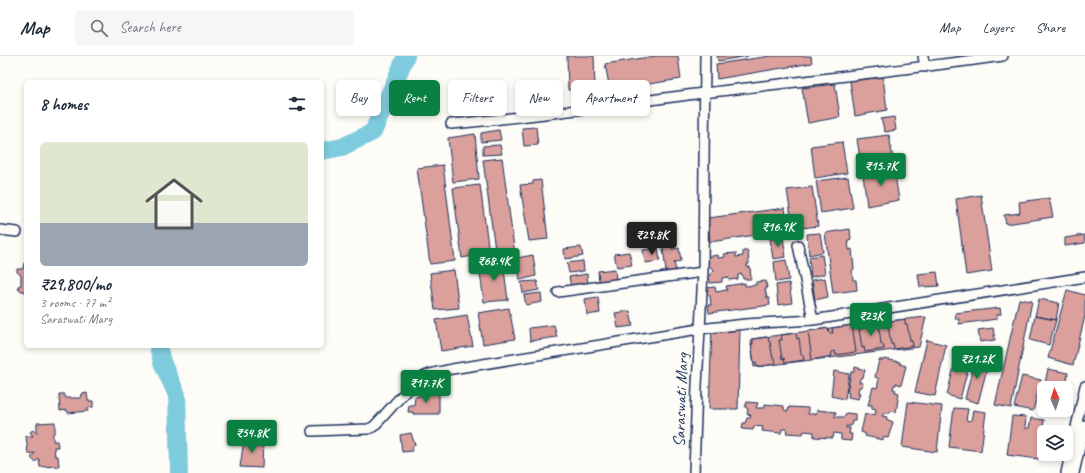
<!DOCTYPE html>
<html lang="en">
<head>
<meta charset="utf-8">
<style>
  :root { --surface:#fff; --page:#f6f6f7; --text:#1f2937; --muted:#747a83; --line:#e0e1e3; --accent:#0b8043 }
  body { margin:0; font-family:Caveat,sans-serif; background:var(--page); color:var(--text); height:100vh; display:flex; flex-direction:column; font-size:15px; white-space:nowrap }
  * { box-sizing:border-box; margin:0 }
  p { font-size:13px; color:var(--muted) }
  .icon { flex:none; width:22px; height:22px; fill:none; stroke:currentColor; stroke-width:2; stroke-linecap:round; stroke-linejoin:round }
  .map { position:relative; flex:1; overflow:hidden }
  .sheet { position:absolute; left:24px; top:24px; width:300px; height:268px; display:flex; flex-direction:column; background:var(--surface); border-radius:6px; box-shadow:0 2px 6px #0003 }
  .sheet>* { flex:none }
  .top-card { position:absolute; left:336px; top:24px; width:380px; height:36px; display:flex; gap:8px }
  .needle { width:26px; rotate:357deg }
  .fabs { position:absolute; left:1037px; top:325px; display:grid; gap:8px }
  .fabs a { display:grid; place-items:center; width:36px; height:36px; border-radius:6px; background:var(--surface); box-shadow:0 2px 6px #0003; font-size:20px }
  .price { position:absolute; translate:-50% -34px; padding:0 9px; border-radius:4px; background:var(--accent); color:#fff; font-size:13px; line-height:26px; filter:drop-shadow(0 1px 2px #0008) }
  .price::after { content:''; position:absolute; left:50%; top:24px; width:12px; height:9px; margin-left:-6px; background:inherit; clip-path:polygon(0 0,100% 0,50% 100%) }
  .price.on { background:#222; color:#fff }
  ul { padding:0; list-style:none }
  li { display:grid; align-content:center; gap:8px; height:212px; padding:0 16px }
  li span { display:grid; place-items:center; height:124px; border-radius:6px; color:#555 }
  li>.icon { margin-inline-start:auto }
  span .icon { width:72px; height:72px; fill:#fffc; stroke-width:1 }
  li b { font-size:17px }
  h2 { display:flex; justify-content:space-between; align-items:center; height:48px; padding:0 16px; font-size:17px }
  .tag { padding:0 14px; border-radius:6px; background:var(--surface); box-shadow:0 2px 6px #0003; font-size:14px; line-height:36px }
  .tag.on { background:var(--accent); color:#fff }
  header { display:flex; align-items:center; gap:24px; box-sizing:border-box; height:56px; padding:0 20px; background:var(--surface); border-bottom:1px solid var(--line) }
  header strong { font-size:19px }
  nav { display:flex; gap:22px; margin-inline-start:auto; font-size:14px }
  .search { width:280px; height:36px; background:var(--page); display:flex; align-items:center; gap:10px; box-sizing:border-box; padding:0 14px; border-radius:6px; color:var(--muted); font-size:15px }
  .map>svg:first-child { display:block }
</style>
</head>
<body>
<header>
<strong>Map</strong>
<div class="search"><svg class="icon" aria-label="search" viewBox="0 0 24 24"><circle cx="10" cy="10" r="6"/><path d="M15 15l6 6"/></svg>Search here</div>
<nav><a>Map</a><a>Layers</a><a>Share</a></nav>
</header>
<div class="map">
<svg width="1085" height="417" viewBox="0 0 1085 417">
  <rect width="100%" height="100%" fill="#fdfcf7"/>
  <filter id="ink" filterUnits="userSpaceOnUse"><feTurbulence type="fractalNoise" baseFrequency=".025" numOctaves="2"/><feDisplacementMap in="SourceGraphic" scale="8" xChannelSelector="R" yChannelSelector="G"/><feConvolveMatrix kernelMatrix="1 2 1 2 8 2 1 2 1" color-interpolation-filters="sRGB"/></filter>
  <g filter="url(#ink)">
    <g fill="none" stroke-linecap="round" stroke-linejoin="round">
      <path stroke="#7ecbdd" stroke-width="18" d="M322,95L342,91L373,76L406,0
        M158,290L162,306L177,339L179,417"/>
    </g>
    <path fill="#dba09b" stroke="#1b2f5e" d="M567,0H594L595,33L568,34Z
      M656,0H678L681,23L610,34L605,8Z
      M717,0H748L718,5Z
      M771,0H811L812,7L717,23L716,8Z
      M883,21L887,54L855,60L850,25Z
      M835,28L840,61L808,67L802,32Z
      M894,61L896,74L885,76L881,63Z
      M536,71L538,89L524,90L522,72Z
      M499,74L501,84L481,86V77Z
      M475,78L479,123L453,126L448,82Z
      M889,79L894,110L862,115L857,83Z
      M842,86L847,117L815,122L811,90Z
      M500,89L502,98L483,99V90Z
      M502,102L515,199L496,201L483,104Z
      M443,109L455,205L430,208L417,112Z
      M894,113L899,144L867,150L863,118Z
      M848,121L853,152L821,157L816,125Z
      M541,124L548,183L529,185L520,129L533,128V125Z
      M480,129L489,197L462,202L453,132Z
      M812,131L818,170L793,173L787,134Z
      M981,139L992,215L966,219L956,143Z
      M1049,142L1053,161L1006,168L1004,159L1020,157L1019,146Z
      M785,152L788,174L710,186L708,162Z
      M850,173L851,183L848,184L849,194L852,193L854,213L852,215L853,224H856L857,234L833,237L825,177Z
      M820,177L823,196L809,199L807,178Z
      M1084,179L1085,187L1065,190V182Z
      M783,181L786,201L773,203L770,183Z
      M672,182V193L679,192L681,205L674,206L676,215L666,216L662,184Z
      M581,191L583,200L565,203L564,193Z
      M658,192L660,205L645,207L643,194Z
      M743,195H748L749,208H747V211H750L751,223H743L742,218L738,219V223L729,224L728,221L722,222V226L710,227L709,220L712,216L714,215V213H711L709,208H707L706,201L718,199V202L725,201L724,198L736,197V201L743,200Z
      M629,196L632,209L617,211L614,198Z
      M533,199L536,220L520,224L517,202Z
      M822,199L825,218L811,221L809,201Z
      M786,204L789,224L776,226L774,206Z
      M583,205L584,215L569,217L567,207Z
      M503,206L508,244L484,246L479,209Z
      M24,207H26V236L19,234L18,230L21,229V219L17,216V213H23Z
      M615,213L616,224L599,226L598,215Z
      M454,214L459,252L435,254L430,217Z
      M937,216L939,230L920,231L918,218Z
      M587,218L588,228L571,231L569,221Z
      M825,222L828,241L815,244L812,224Z
      M537,225L539,234L523,237L521,226Z
      M766,225L767,233H765L767,242H769L770,249L709,257L708,249H711L710,240L707,239L706,232L715,231L716,236L727,234L726,230L745,227V230L756,229V226Z
      M789,227L792,247L778,249L776,229Z
      M1067,234L1085,239V260L1073,309L1048,302Z
      M541,237L542,246L526,249L524,239Z
      M598,241L600,257L587,259L585,243Z
      M1019,243L1032,245L1011,352L995,349Z
      M1039,243L1059,247L1056,264L1035,260Z
      M509,252L515,283L483,288L478,257Z
      M1000,252L1001,258L997,259V263L959,268V263H956L955,257Z
      M630,255L633,270L618,272L615,257Z
      M467,259L473,290L441,295L436,264Z
      M1035,260L1056,264L1049,289L1030,284Z
      M926,261L919,291L754,311L751,283L852,269Z
      M905,263V268H907L910,284L912,285L913,290L894,293L893,288H891L888,270H890V265Z
      M876,266L877,271H879L881,288H883L884,293L865,296L864,291L862,292L859,273H862L861,268Z
      M554,269L557,281L530,285L529,272Z
      M852,269L856,296L836,299L835,295L831,296L832,300L812,304L808,275L828,272L829,277H833L832,272Z
      M712,272H740L738,353H709Z
      M993,272L995,284L980,286L978,274Z
      M796,277L797,283L799,282L801,299H803L804,304L785,307L784,302L782,303L779,284H782L781,279Z
      M768,281L769,286H770L773,303H775L776,308L757,311L756,306L754,307L751,288H753V283Z
      M927,284L946,289L935,340L915,336Z
      M957,298L971,301L960,343L947,339Z
      M975,302L989,305L978,347L965,343Z
      M884,303L900,306V308L906,310L901,329L896,327V329H894L893,333L896,334L895,336L899,337L896,356L891,355L890,357H884L882,360L887,361L886,363L893,366L888,382L883,381V384L865,380L866,378L861,376L865,358L870,359V358L875,359L876,353L872,352V349H868L873,331L877,332L879,323L875,321L879,304H884Z
      M855,311L865,314L863,321H861L859,326L863,327L862,331H859L858,337H860L858,343L848,341L849,337L847,336L851,316H854Z
      M1048,313L1068,317L1066,332H1044Z
      M834,315L849,318L845,343L831,340Z
      M1022,320L1041,324L1033,355L1014,351Z
      M1044,333V354H1061L1060,360L1040,355Z
      M420,336L439,337V358H413V356H408L409,349H414L415,341L420,340Z
      M87,337L88,345H93V351L88,352V355L68,357L67,354L60,355L59,338H64L66,342H81L82,338Z
      M747,346L758,347L756,352H765V348L784,350V354L788,355L789,351L808,352V358H816L817,354L836,356L835,361H844L846,357L855,358V365H852L851,370H846V372H850L849,378H852L851,385L841,384V378L834,377L833,382L814,381V376L804,375L803,378L786,377L787,373H782L781,377L762,375L763,371L754,370L753,374L742,373L743,367H745L747,362H750L751,359L747,358L748,353L745,351Z
      M908,346L942,350L937,396L902,391Z
      M954,352L968,353L966,364L971,365L973,354L986,356L981,395L949,391Z
      M1012,360L1026,361L1025,372H1029L1031,362L1044,364L1039,403L1007,399Z
      M55,366V376L53,377V385H57L58,391H54L55,400H58L59,410L40,411L39,403L35,406L31,402L35,397L28,398L26,380H33L30,376L33,374L37,377V367Z
      M411,377L415,389L413,390L412,395L402,396L400,379Z
      M244,384H263L262,412L240,411Z"/>
    <g fill="none" stroke-linecap="round" stroke-linejoin="round">
      <g stroke="#1b2f5e" stroke-width="12">
        <path id="minor" d="M923,0L925,11
          M451,68C535,61 619,48 703,37C803,25 903,14 1003,0
          M0,174L17,176
          M798,189L813,264
          M558,236L703,216
          M312,375L368,373L373,371C388,357 409,327 427,319C435,316 444,315 452,313L699,273L746,268L813,264L1085,221
          M694,417L697,330L703,216L705,0
          M1066,417L1085,330
          M1074,417L1085,369"/>
      </g>
      <use href="#minor" stroke="#fdfcf7" stroke-width="9"/>
    </g>
  </g>
  <g text-anchor="middle" stroke-width="3" stroke-linejoin="round" paint-order="stroke">
    <g font-size="17" fill="#1b2f5e" stroke="#fdfcf7">
      <text transform="translate(680 344) rotate(-88)" y="6">Saraswati Marg</text>
    </g>
  </g>
</svg>
<div class="fabs">
<a><svg class="needle" viewBox="-14 -14 28 28"><path d="M0-13l5 13h-10z" fill="#e53935"/><path d="M0 13l5-13h-10z" fill="#747a83"/></svg></a>
<a><svg class="icon" aria-label="layers" viewBox="0 0 24 24"><path d="M12 4l9 5-9 5-9-5zM3 14l9 5 9-5"/></svg></a>
</div>
<b class="price" style="left:881px;top:131px">₹15.7K</b>
<b class="price" style="left:778px;top:192px">₹16.9K</b>
<b class="price on" style="left:652px;top:200px">₹29.8K</b>
<b class="price" style="left:494px;top:226px">₹68.4K</b>
<b class="price" style="left:871px;top:281px">₹23K</b>
<b class="price" style="left:977px;top:324px">₹21.2K</b>
<b class="price" style="left:426px;top:348px">₹17.7K</b>
<b class="price" style="left:252px;top:398px">₹54.8K</b>
<div class="top-card">
<a class="tag">Buy</a>
<a class="tag on">Rent</a>
<a class="tag">Filters</a>
<a class="tag">New</a>
<a class="tag">Apartment</a>
</div>
<section class="sheet">
<h2>8 homes<svg class="icon" aria-label="filters" viewBox="0 0 24 24"><path d="M4 7h16M4 17h16"/><circle cx="9" cy="7" r="2"/><circle cx="15" cy="17" r="2"/></svg></h2>
<ul>
<li><span style="background:linear-gradient(#dfe7d0 65%,#9aa5b1 0)"><svg class="icon" aria-label="home" viewBox="0 0 24 24"><path d="M3 11l9-7 9 7M6 9v11h12V9"/></svg></span><div><b>₹29,800/mo</b><p>3 rooms · 77 m²</p><p>Saraswati Marg</p></div></li>
</ul>
</section>
</div>
</body>
</html>
